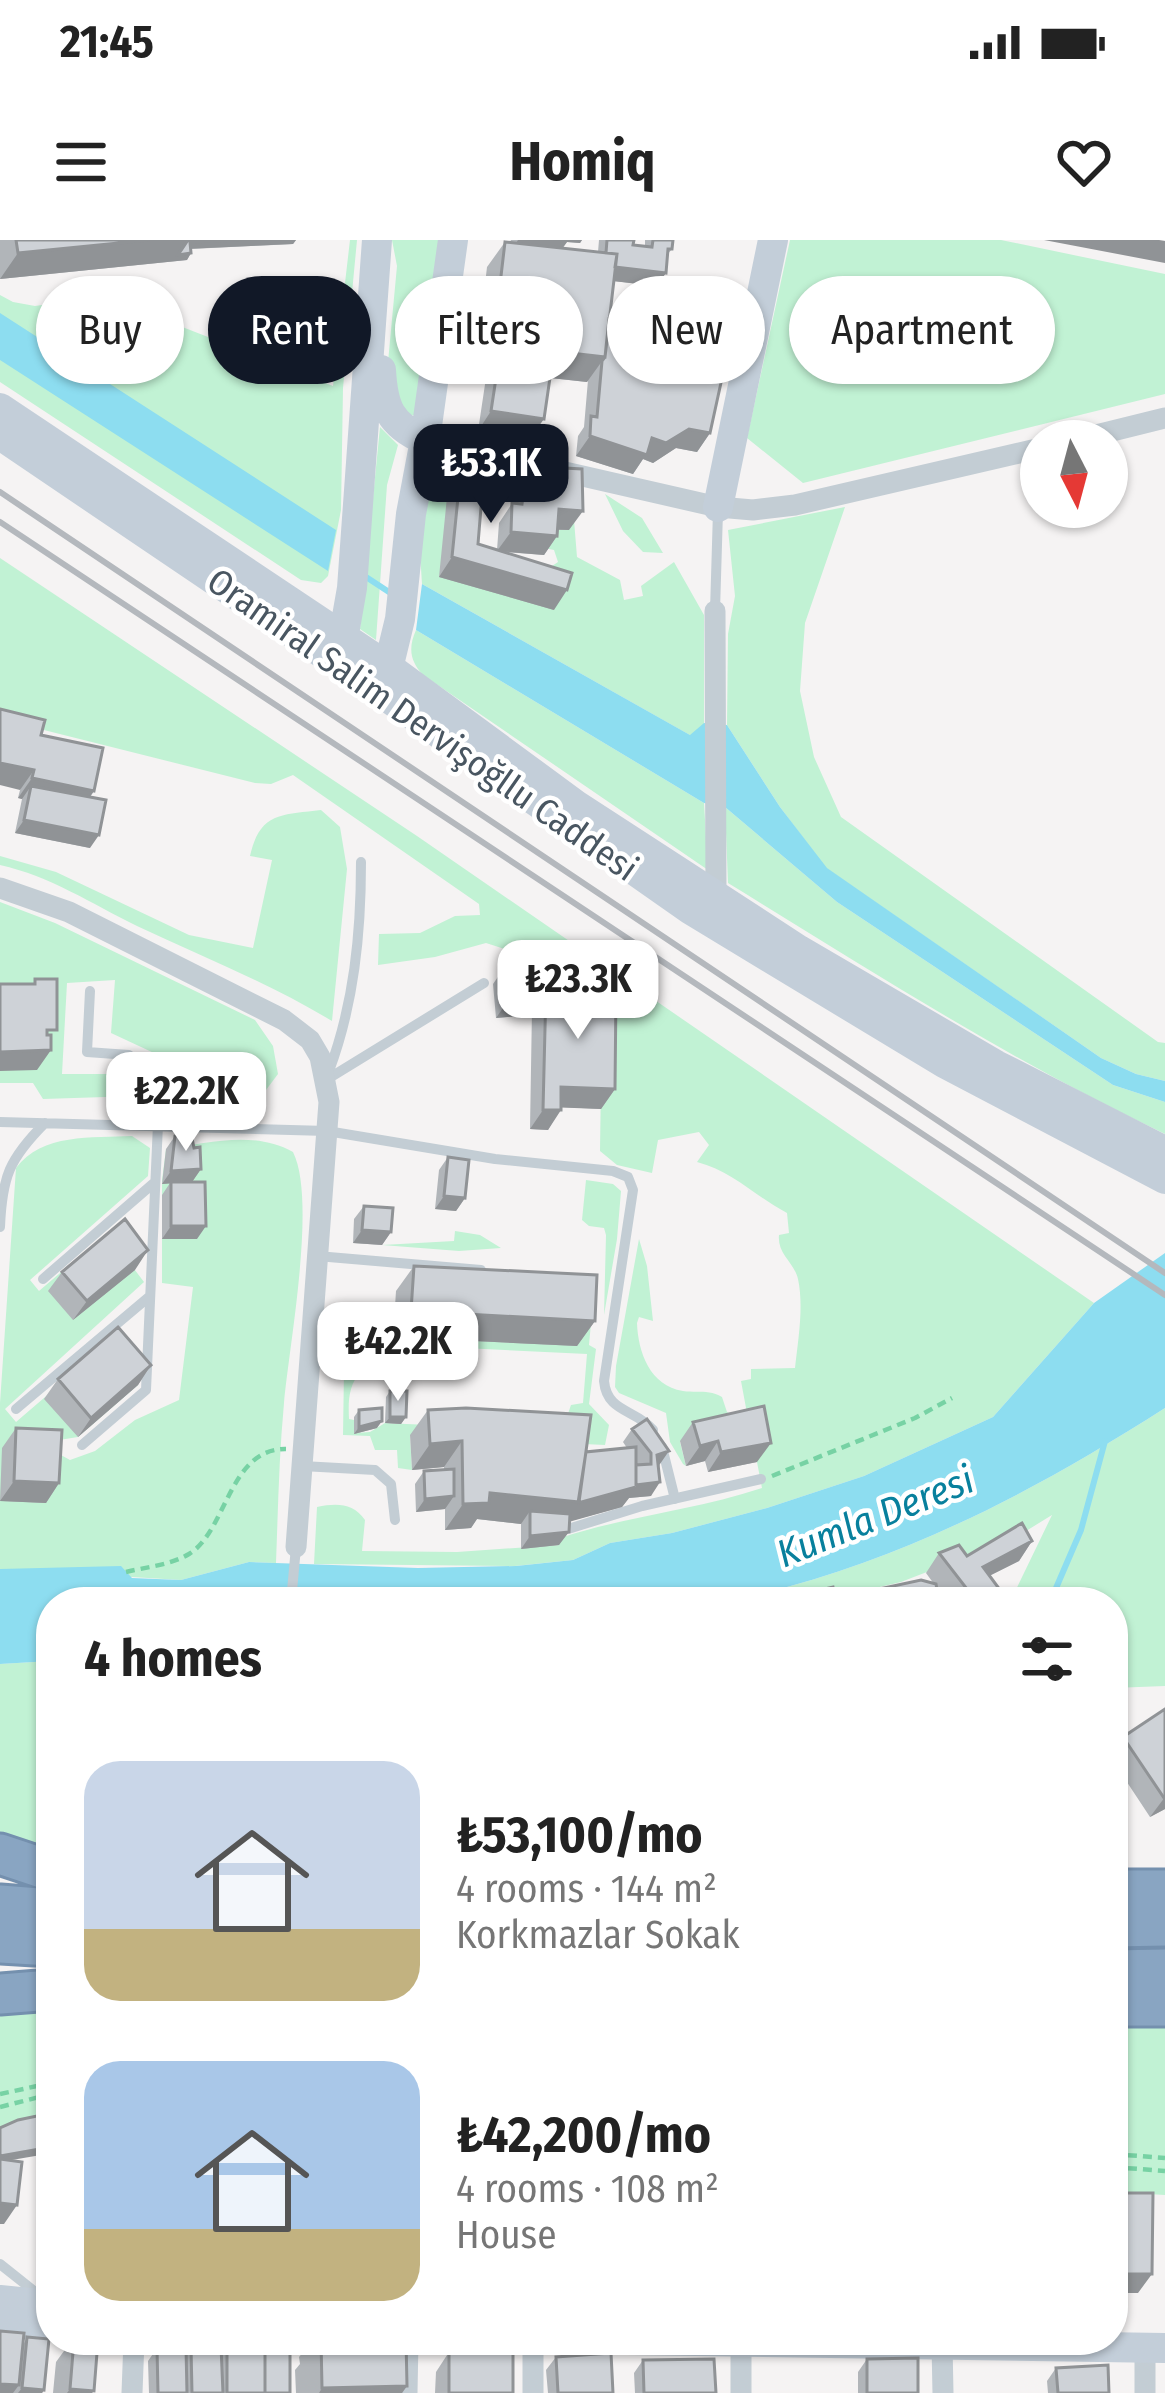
<!DOCTYPE html>
<html lang="en">
<head>
<meta charset="utf-8">
<style>
  :root { --surface:#fff; --page:#f6f6f6; --text:#222; --muted:#767676; --accent:#111827 }
  body { margin:0; font-family:"Fira Sans Condensed",sans-serif; background:var(--page); color:var(--text); height:100vh; display:flex; flex-direction:column; font-size:45px; white-space:nowrap }
  * { box-sizing:border-box; margin:0 }
  p { font-size:39px; color:var(--muted) }
  .icon { flex:none; width:66px; height:66px; fill:none; stroke:currentColor; stroke-width:2; stroke-linecap:round; stroke-linejoin:round }
  .map { position:relative; flex:1; overflow:hidden }
  .details { position:absolute; left:36px; top:1347px; width:1092px; height:768px; display:flex; flex-direction:column; background:var(--surface); border-radius:48px; box-shadow:0 3px 9px #0004 }
  .details>* { flex:none }
  .guide { position:absolute; left:36px; top:36px; width:1095px; height:108px; display:flex; gap:24px }
  .needle { width:78px; rotate:174deg }
  .tools { position:absolute; left:1020px; top:180px; display:grid; gap:24px }
  .tools a { display:grid; place-items:center; width:108px; height:108px; border-radius:50%; background:var(--surface); box-shadow:0 3px 9px #0004; font-size:60px }
  .price { position:absolute; translate:-50% -102px; padding:0 27px; border-radius:24px; background:#fff; color:#222; font-size:39px; line-height:78px; filter:drop-shadow(0 3px 6px #0008) }
  .price::after { content:''; position:absolute; left:50%; top:72px; width:36px; height:27px; margin-left:-18px; background:inherit; clip-path:polygon(0 0,100% 0,50% 100%) }
  .price.on { background:var(--accent); color:#fff }
  ul { padding:0; list-style:none }
  li { display:flex; align-items:center; gap:36px; height:300px; padding:0 48px }
  li span { display:grid; place-items:center; flex:none; width:336px; height:240px; border-radius:36px; color:#555 }
  li>.icon { margin-inline-start:auto }
  span .icon { width:144px; height:144px; fill:#fffc; stroke-width:1 }
  li b { font-size:51px }
  h2 { display:flex; justify-content:space-between; align-items:center; height:144px; padding:0 48px; font-size:51px }
  .pill { padding:0 42px; border-radius:54px; background:var(--surface); box-shadow:0 3px 9px #0004; font-size:42px; line-height:108px }
  .pill.on { background:var(--accent); color:#fff }
  .status { display:flex; justify-content:space-between; align-items:center; height:84px; padding:0 60px; background:var(--surface); direction:ltr }
  .status svg { height:33px; fill:currentColor }
  header { display:flex; justify-content:space-between; align-items:center; height:156px; padding:0 48px; background:var(--surface); font-size:54px; font-weight:700 }
  .map>svg:first-child { display:block }
</style>
</head>
<body>
<div class="status"><b>21:45</b><svg viewBox="0 0 49 12"><path d="M0 12V9h3v3zM5 12V6h3v6zM10 12V3h3v9zM15 12V0h3v12zM26 1h20v11H26zM47 4h2v5h-2z"/></svg></div>
<header><svg class="icon" aria-label="menu" viewBox="0 0 24 24"><path d="M4 6h16M4 12h16M4 18h16"/></svg>Homiq<svg class="icon" aria-label="heart" viewBox="0 0 24 24"><path d="M12 20l-8-8c-3-5 5-10 8-4 3-6 11-1 8 4z"/></svg></header>
<div class="map">
<svg width="1165" height="2153" viewBox="0 0 1165 2153">
  <rect width="100%" height="100%" fill="#f5f3f3"/>
  <path fill="#c1f2d4" fill-rule="evenodd" d="M350,0H357L343,148L341,270L328,336L321,343L301,340L0,142V55L13,62L35,66L103,56L333,146Z
    M392,0H440L416,175L406,176L398,171L388,122L397,26Z
    M790,0H1001L1165,34V154L803,243L747,198Z
    M380,187L398,205L387,245L376,400L360,389Z
    M455,223L571,243L577,317L620,340L624,360L643,356L641,346L674,322L704,375V503L422,344C421,319 412,243 435,228C438,226 451,224 455,223ZM491,233L514,240L544,308L554,310L558,322L543,332L439,336Z
    M605,254L642,278L663,313L643,312L623,291Z
    M845,267L805,383L800,451L814,517L841,577L1158,802L1165,803V841L1136,834L1101,818L826,628L780,567L727,485L728,394L735,356L728,290Z
    M0,318L417,596L1094,1063L993,1177L864,1236L767,1268L672,1293L610,1303L573,1320L515,1326L314,1324L317,1267C337,1263 353,1263 365,1280L362,1311L457,1312L559,1305L560,1298C627,1276 696,1270 762,1248L750,1186L680,1202L686,1226L683,1224L670,1202L666,1173L619,1153L615,1147L616,1126L639,999L647,1026L653,1081L639,1077L637,1083C638,1112 650,1146 683,1151C697,1153 709,1149 722,1157L727,1172L749,1184L741,1141L751,1139V1129L795,1128C798,1100 804,1067 798,1039C794,1022 777,1014 779,995L789,993L787,973C755,956 732,931 697,922L709,905L699,892L658,900L652,933L617,925L600,911L602,772L532,767L533,718L486,703L435,717L378,725L379,694L420,693L455,676L480,675L479,664L293,535L271,544L255,543L0,479Z
    M416,390L704,563L708,630L423,435C410,421 408,408 416,390Z
    M725,567L837,662L1113,845L1165,862V894C1013,822 871,731 728,643Z
    M321,570L340,587L347,629L332,781C269,743 203,717 137,686C92,664 50,636 0,625V616L56,632L189,695L253,708L272,620L250,616C260,572 281,575 321,570Z
    M0,662L55,683L255,780L273,806L278,834L260,858L243,867H233L236,849L232,841L169,820L111,793L115,740L67,743L62,834H118L137,856L43,859L33,843H0Z
    M132,896L150,908L148,936L30,1040L39,1051L107,993L144,1042L5,1169L16,1182L115,1097L125,1096L131,1101L138,1145L78,1197L53,1201L50,1209L70,1220L95,1211L135,1180L179,1160L193,1047L162,1043V940L166,909C209,903 253,890 293,912C317,960 289,1106 284,1163C279,1216 278,1270 276,1323L249,1322L181,1340L0,1329V1163L16,928C42,893 92,898 132,896Z
    M586,940L613,944L621,951L617,999L604,1075L606,995L604,988L589,986L582,980Z
    M455,991L480,995L501,1008L459,1011L382,1005L454,1001Z
    M593,1061L589,1105L596,1109L589,1164L609,1185L605,1205L410,1196L412,1230L398,1228L397,1210H375L370,1196L343,1195L344,1131H361C349,1145 348,1159 349,1179L354,1180L355,1193L370,1192L385,1183L562,1191L571,1165L583,1163L587,1114L401,1105V1097Z
    M1165,1168V1446L1113,1448V1362H1010L1052,1275L953,1336L945,1325L901,1342L815,1362H728C893,1325 1024,1258 1165,1168Z
    M51,1421V1606L0,1597V1424Z
    M0,1770L51,1771V1880L0,1892Z
    M1165,1783V1955L1113,1952V1784Z"/>
  <path fill="#8dddf0" d="M0,73L336,290L328,331L0,120Z
    M422,344L690,495L704,483L727,485L780,567L827,628L1101,818L1136,834L1165,841V862L1113,845L837,662L725,567L704,563L416,390Z
    M1165,1013V1168C1024,1258 893,1325 728,1362H51V1421L0,1424V1329L121,1326L132,1338L181,1340L249,1322L418,1328L516,1326L573,1320L610,1303L672,1293L767,1268L864,1236L993,1177L1094,1063Z"/>
  <g fill="none" stroke-linecap="round" stroke-linejoin="round">
    <path stroke="#8dddf0" stroke-width="6" d="M363,335L392,354
      M1050,1362L1081,1290L1105,1201"/>
    <g stroke="#7490ae" stroke-width="45">
      <path id="highway" d="M0,1614L51,1631
        M1113,1650H1165
        M0,1665L51,1669
        M1113,1687L1165,1686
        M0,1703L51,1706
        M1113,1730L1165,1729
        M0,1754L51,1750
        M1113,1766H1165"/>
    </g>
    <path stroke="#77d2a4" stroke-width="4.5" stroke-dasharray="9 6" stroke-linecap="butt" d="M772,1236L915,1178L952,1158
      M126,1332C146,1327 171,1325 189,1314C227,1291 229,1208 286,1209
      M0,1854L51,1843
      M0,1867L51,1854
      M1113,1914L1165,1918
      M1113,1927L1165,1931"/>
    <path stroke="#c3cdd4" stroke-width="10" d="M715,371L718,271
      M90,751L87,812L129,815L203,886
      M329,831C354,764 361,694 361,622
      M326,840L484,743
      M0,882L327,891L495,919L613,931L628,937L633,950L604,1141C607,1173 636,1169 653,1190
      M0,987C2,937 9,919 45,883
      M317,1016L481,1030
      M43,1039L155,942
      M310,1115L425,1123
      M16,1169L150,1056
      M82,1205L146,1150L158,884
      M662,1207L675,1259
      M302,1226L375,1230L391,1244L395,1280
      M568,1289L642,1266L761,1239
      M291,1362L296,1307
      M0,2024L39,2055"/>
    <path stroke="#c3cdd4" stroke-width="21" d="M425,200L718,267L753,270L795,265L1041,208
      M1072,201L1165,178
      M715,371L716,657
      M0,648L69,672L284,780L310,800L320,817L329,862L296,1307
      M741,2103V2153
      M942,2104L943,2153
      M1145,2108V2153
      M132,2153L134,2100
      M407,2153L408,2100
      M533,2153V2100"/>
    <path stroke="#c3ced9" stroke-width="30" d="M381,130C383,167 390,185 425,200
      M0,168L391,429L576,565L799,710L996,825L1165,911
      M0,195L380,452L691,670L944,823L1165,939
      M718,267L773,0
      M341,411L352,348L377,0
      M385,441L400,379L411,274L425,200L453,0
      M0,2060L51,2065
      M0,2083L51,2086
      M627,2100L1165,2108"/>
    <use href="#highway" stroke="#89a5c2" stroke-width="39"/>
    <path stroke="#b4b8bd" stroke-width="6" d="M0,252L1165,1033
      M0,282L1165,1055"/>
  </g>
  <path fill="#b1b5b9" d="M0,0H296L293,4L191,9V13L187,20L0,39Z
    M511,0H582L580,3L567,2L562,8L598,12L599,0H634L633,5L645,6V0H673L672,9L667,15L666,33L656,46L614,41L610,75L613,70L710,193L697,212L676,208L653,223L643,219L633,234L576,216L578,196L584,187L588,140L587,142L550,138L530,198L478,191L487,131L475,130L487,27L505,2H510Z
    M463,208L488,252H483L478,304L497,310L499,283L511,265L514,246L527,226L569,290H558L557,296L544,315L504,312L554,370L439,337L450,227Z
    M41,495L94,551L90,557V608L15,593L22,559L18,558L20,550Z
    M502,731L537,760L546,748L615,849L601,869L561,867L548,890L530,889L532,769L528,775L496,778L493,744Z
    M219,835L221,861L210,859L208,849Z
    M175,896L194,908L201,929L192,942L197,999H162V955L170,943L162,944L166,909Z
    M448,917L465,958L456,971L435,969L439,930Z
    M364,966L391,992L382,1005L353,1003L354,979Z
    M414,1026L595,1081L577,1106L393,1097L396,1051Z
    M135,1030L73,1080L48,1051L62,1032Z
    M151,1125L138,1145L78,1197L44,1159L58,1139Z
    M390,1151L406,1177L401,1184L385,1183L386,1157Z
    M359,1170L377,1188L354,1194V1177Z
    M428,1170L586,1212L627,1208L623,1202L632,1189L660,1224L651,1256L629,1258L622,1267L570,1281L559,1305L521,1309V1284L477,1279L471,1288L445,1290V1269L416,1272L415,1244L424,1231L444,1229V1227L412,1230L410,1195Z
    M693,1182L757,1222L708,1232L705,1221L686,1226L680,1201Z
    M16,1188L59,1243L46,1263L0,1261L2,1208Z
    M1032,1301L1019,1321L989,1336L1009,1362H948L937,1347L939,1362H839L842,1357L934,1344L926,1333L939,1313L967,1316Z
    M1165,1469V1569L1150,1577L1113,1521V1511L1123,1497Z
    M27,2097L44,2150L42,2153H0Z
    M72,2100H98L92,2153H53L56,2122Z
    M222,2100H290V2153H149L148,2121L157,2108L186,2113L191,2107L218,2106Z
    M316,2100H351V2110H364L371,2100H406L407,2146L402,2153H296L295,2130L300,2124L299,2117L304,2111H309Z
    M449,2112L513,2153H435L436,2132Z
    M556,2117L613,2153H548L546,2130Z
    M867,2119L918,2153H858V2132Z
    M643,2120L716,2153H635L634,2133Z
    M1056,2128L1109,2153H1048L1047,2141Z"/>
  <path fill="#909396" d="M149,0H188L191,13L187,20L0,39L18,13Z
    M242,0H296L293,4L185,9L190,2Z
    M518,0H582L580,3L567,2L557,16L510,12Z
    M1044,0H1159L1165,1V23Z
    M605,26L666,33L656,46L595,39Z
    M493,104L605,117L587,142L497,132L500,112L487,131L475,130Z
    M491,171L544,179L530,198L478,191Z
    M689,189L710,193L697,212L676,208L653,223L643,219L633,234L576,216L590,196L652,198Z
    M484,231L502,233L488,252L471,250Z
    M559,269L583,271L569,290L545,289Z
    M511,292L557,296L544,315L497,311Z
    M452,317L567,350L554,370L439,337Z
    M0,523L34,530L20,550L0,545Z
    M32,538L94,551L80,570L31,546L22,559L18,558Z
    M24,580L99,595L90,608L15,593Z
    M538,761L528,775L496,778L505,765Z
    M51,810L37,830L0,831V812Z
    M561,847L615,849L601,869L548,867Z
    M215,852L226,854L221,861L210,859Z
    M543,870H561L548,890L530,889Z
    M201,929L192,942L162,944L171,931Z
    M444,956L465,958L456,971L435,969Z
    M171,986H206L197,999H162Z
    M362,990L391,992L382,1005L353,1003Z
    M148,1010L135,1030L73,1080L87,1061Z
    M411,1071L595,1081L577,1106L393,1097Z
    M151,1125L138,1145L78,1197L91,1178Z
    M390,1177H406L401,1184L385,1183Z
    M382,1181L377,1188L354,1194L359,1187Z
    M462,1201L444,1227L412,1230L430,1204Z
    M718,1201L705,1221L686,1226L700,1206Z
    M771,1203L757,1222L708,1232L721,1212Z
    M669,1211L660,1224L648,1228L657,1215Z
    M14,1241L59,1243L46,1263L0,1261Z
    M660,1242L651,1256L629,1258L622,1267L565,1283L530,1271L521,1284L477,1279L471,1288L445,1290L463,1264L490,1253Z
    M454,1256L445,1269L416,1272L425,1259Z
    M569,1292L559,1305L521,1309L530,1296Z
    M1032,1301L1019,1321L969,1346L983,1327Z
    M1165,1557V1569L1150,1577Z
    M45,1908L41,1915L0,1922V1916Z
    M45,1917H51V1923H41Z
    M0,1963L17,1965L4,1984H0Z
    M1113,2034H1152L1138,2053H1113Z
    M0,2144L19,2145L13,2153H0Z
    M407,2146L402,2153H319L322,2148Z
    M22,2148L44,2150L42,2153H18Z
    M70,2149L94,2151L92,2153H67Z"/>
  <path fill="#ced2d7" stroke="#909396" stroke-width="3" d="M16,0H149L18,13Z
    M188,0H242L190,2L191,13L178,15Z
    M607,0H634L633,5L652,7L653,0H673L672,9H668L666,33L615,27L617,14L606,13Z
    M505,2L617,14L605,117L493,104Z
    M613,70L734,83L710,193L689,189L666,203L652,198L647,215L590,196L591,176L597,177L602,121L605,117L609,79L612,80Z
    M500,112L553,117L544,179L491,171Z
    M463,208L505,214L502,233L484,231L478,304L572,333L567,350L452,317Z
    M527,226L582,229L583,271L559,269L557,296L511,292L512,263L522,264Z
    M0,469L45,480L41,495L103,508L94,551L32,538L34,530L0,523Z
    M31,546L106,560L99,595L24,580Z
    M534,728L538,761L505,765L502,731Z
    M35,739H57V790H47V795H51V810L0,812V744H35Z
    M546,748L616,752L615,849L561,847V870H543Z
    M219,835L230,837L232,846L226,854L215,852L212,843Z
    M191,893L194,908L200,907L201,929L171,931L175,896Z
    M448,917L469,920L465,958L444,956Z
    M171,942H205L206,986H171Z
    M364,966L393,968L391,992L362,990Z
    M125,979L148,1010L87,1061L62,1032Z
    M414,1026L597,1035L595,1081L411,1071Z
    M118,1087L151,1125L91,1178L58,1139Z
    M390,1151H407L406,1177H390Z
    M764,1166L771,1203L721,1212L718,1201L700,1206L693,1182Z
    M382,1168V1181L359,1187V1170Z
    M466,1168L591,1175L579,1262L490,1253L489,1263L463,1264L462,1201L430,1204L428,1170Z
    M647,1179L669,1211L657,1215L660,1242L636,1245V1225L651,1224V1213L632,1189Z
    M16,1188L62,1190L59,1243L14,1241Z
    M636,1207V1247L578,1263L586,1212Z
    M454,1229V1256L425,1259L424,1231Z
    M530,1271L570,1274L569,1292L530,1296Z
    M1022,1283L1032,1301L983,1327L1009,1362H977L939,1313L959,1305L967,1316Z
    M921,1340L936,1344L939,1362H842V1357Z
    M833,1347L836,1362H785V1358Z
    M1165,1469V1557L1164,1558L1123,1497Z
    M51,1873V1917H45V1908L0,1916V1888L18,1880Z
    M0,1919L22,1922L17,1965L0,1963Z
    M1113,1953H1153L1152,2034H1113Z
    M0,2091L24,2093L19,2145L0,2144Z
    M27,2097L49,2099L44,2150L22,2148Z
    M74,2100H98L94,2151L70,2149Z
    M227,2100H265V2153H227Z
    M265,2100H290V2153H265Z
    M321,2100H351V2110L376,2109V2100H406L407,2146L322,2148Z
    M221,2106L223,2153H192L191,2107Z
    M186,2107L187,2153H158L157,2108Z
    M489,2108L494,2113H513V2153H449V2112Z
    M611,2113L613,2153H558L556,2117Z
    M918,2118V2153H867V2119Z
    M714,2119L716,2153H644L643,2120Z
    M1108,2125L1109,2153H1058L1056,2128Z"/>
  <g text-anchor="middle" stroke-width="9" stroke-linejoin="round" paint-order="stroke">
    <g font-size="36" fill="#495661" stroke="#fff">
      <text transform="translate(423 484) rotate(35)" y="13">Oramiral Salim Dervişoğllu Caddesi</text>
    </g>
    <g font-size="39" font-style="italic" fill="#08809d" stroke="#fff">
      <text transform="translate(875 1276) rotate(-22)" y="14">Kumla Deresi</text>
    </g>
  </g>
</svg>
<div class="tools">
<a><svg class="needle" viewBox="-14 -14 28 28"><path d="M0-13l5 13h-10z" fill="#e53935"/><path d="M0 13l5-13h-10z" fill="#767676"/></svg></a>
</div>
<b class="price on" style="left:491px;top:286px">₺53.1K</b>
<b class="price" style="left:578px;top:802px">₺23.3K</b>
<b class="price" style="left:186px;top:914px">₺22.2K</b>
<b class="price" style="left:398px;top:1164px">₺42.2K</b>
<div class="guide">
<a class="pill">Buy</a>
<a class="pill on">Rent</a>
<a class="pill">Filters</a>
<a class="pill">New</a>
<a class="pill">Apartment</a>
</div>
<section class="details">
<h2>4 homes<svg class="icon" aria-label="filters" viewBox="0 0 24 24"><path d="M4 7h16M4 17h16"/><circle cx="9" cy="7" r="2"/><circle cx="15" cy="17" r="2"/></svg></h2>
<ul>
<li><span style="background:linear-gradient(#c9d6e8 70%,#c2b280 0)"><svg class="icon" aria-label="home" viewBox="0 0 24 24"><path d="M3 11l9-7 9 7M6 9v11h12V9"/></svg></span><div><b>₺53,100/mo</b><p>4 rooms · 144 m²</p><p>Korkmazlar Sokak</p></div></li>
<li><span style="background:linear-gradient(#a9c7e8 70%,#c2b280 0)"><svg class="icon" aria-label="home" viewBox="0 0 24 24"><path d="M3 11l9-7 9 7M6 9v11h12V9"/></svg></span><div><b>₺42,200/mo</b><p>4 rooms · 108 m²</p><p>House</p></div></li>
</ul>
</section>
</div>
</body>
</html>
